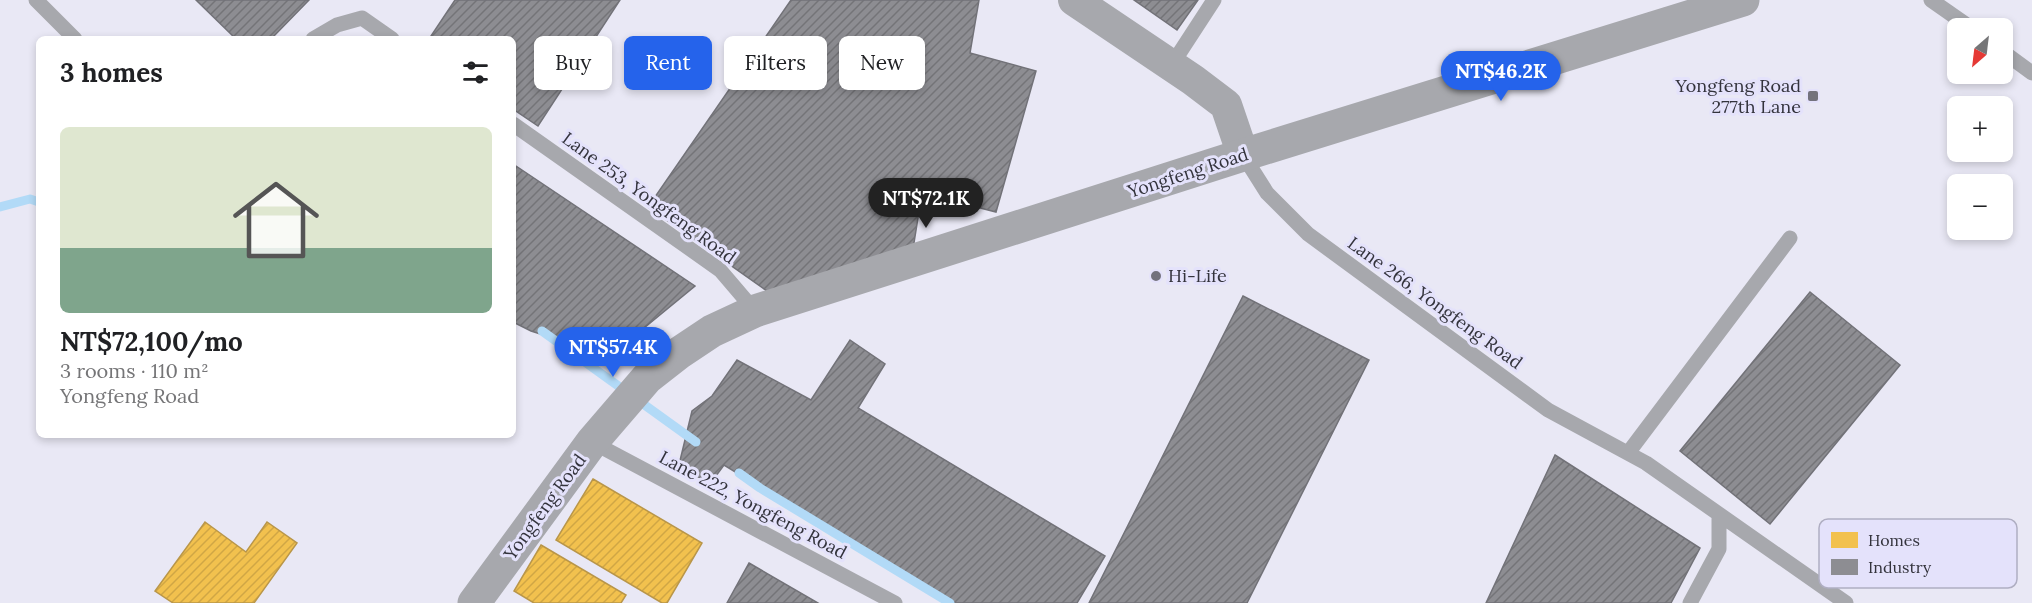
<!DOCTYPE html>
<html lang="en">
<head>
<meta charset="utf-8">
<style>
  :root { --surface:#fff; --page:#f2f2f2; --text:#202124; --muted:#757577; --accent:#2563eb }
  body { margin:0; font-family:Lora,serif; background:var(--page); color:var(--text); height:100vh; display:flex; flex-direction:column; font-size:22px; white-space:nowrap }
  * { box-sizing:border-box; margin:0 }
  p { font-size:20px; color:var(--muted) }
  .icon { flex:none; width:33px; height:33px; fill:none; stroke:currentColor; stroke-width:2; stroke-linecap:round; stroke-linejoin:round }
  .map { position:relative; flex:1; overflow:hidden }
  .side { position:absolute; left:36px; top:36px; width:480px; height:402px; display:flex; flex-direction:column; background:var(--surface); border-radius:9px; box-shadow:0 3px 9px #0003 }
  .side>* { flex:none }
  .top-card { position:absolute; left:534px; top:36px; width:570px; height:54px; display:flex; gap:12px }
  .needle { width:39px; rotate:208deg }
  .buttons { position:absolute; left:1947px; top:18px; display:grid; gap:12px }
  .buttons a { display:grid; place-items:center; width:66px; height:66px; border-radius:9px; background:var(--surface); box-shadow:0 3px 9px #0003; font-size:30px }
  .price { position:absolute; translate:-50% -51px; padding:0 14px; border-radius:21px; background:var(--accent); color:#fff; font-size:20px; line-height:39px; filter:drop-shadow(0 2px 3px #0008) }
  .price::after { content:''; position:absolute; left:50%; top:36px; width:18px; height:14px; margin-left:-9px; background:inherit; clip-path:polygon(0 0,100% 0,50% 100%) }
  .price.selected { background:#222; color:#fff }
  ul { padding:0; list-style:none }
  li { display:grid; align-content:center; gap:12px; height:318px; padding:0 24px }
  li span { display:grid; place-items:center; height:186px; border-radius:9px; color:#555 }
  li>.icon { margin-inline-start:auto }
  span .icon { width:108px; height:108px; fill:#fffc; stroke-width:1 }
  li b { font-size:26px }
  h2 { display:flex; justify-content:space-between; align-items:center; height:72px; padding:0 24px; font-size:26px }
  .tag { padding:0 21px; border-radius:9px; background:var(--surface); box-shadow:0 3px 9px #0003; font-size:21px; line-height:54px }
  .tag.selected { background:var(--accent); color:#fff }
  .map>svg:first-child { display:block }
</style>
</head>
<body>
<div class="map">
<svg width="2032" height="603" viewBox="0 0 2032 603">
  <defs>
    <pattern id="homes-hatch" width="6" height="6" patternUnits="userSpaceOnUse" patternTransform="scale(1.5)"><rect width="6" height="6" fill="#f2c14e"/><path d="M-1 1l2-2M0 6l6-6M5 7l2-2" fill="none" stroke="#d0a645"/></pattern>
    <pattern id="industry-hatch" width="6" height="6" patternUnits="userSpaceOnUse" patternTransform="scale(1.5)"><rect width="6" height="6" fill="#8d8d92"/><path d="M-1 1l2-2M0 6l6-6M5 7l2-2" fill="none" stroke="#747478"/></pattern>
  </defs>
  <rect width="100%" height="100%" fill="#e9e8f5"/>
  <path fill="url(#homes-hatch)" stroke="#b99649" stroke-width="1.5" d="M593,479L702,543L667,603H662L556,540Z
    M205,522L246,552L267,522L297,543L254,603H173L155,591Z
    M541,545L626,595L621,603H534L514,591Z"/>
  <path fill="url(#industry-hatch)" stroke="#727278" stroke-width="1.5" d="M196,0H309L271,39H236Z
    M455,0H620L538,126L513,109V39H429Z
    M791,0H979L970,53L1036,71L996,212L922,193L913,249L774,296L648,207Z
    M1134,0H1198L1177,30Z
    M513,164L695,286L610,356L531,331L513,322Z
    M1810,292L1900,365L1770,524L1680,451Z
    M1243,296L1369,360L1247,603H1089Z
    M850,340L885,364L858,408L1105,556L1077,603H949L724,465L713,480L677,473L692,411L712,396L737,360L811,400Z
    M1555,455L1700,548L1671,603H1486Z
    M749,563L818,603H727Z"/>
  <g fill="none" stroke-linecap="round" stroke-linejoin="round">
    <path stroke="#b2daf7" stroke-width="9" d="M0,207L30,199L39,202
      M542,331L696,442
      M739,473L760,488L950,603"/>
    <path stroke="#a7a8ad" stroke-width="15" d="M36,0L75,39
      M1931,0L1971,28
      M313,39L337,25L362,18L392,39
      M2002,51L2032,73
      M1171,66L1214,0
      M513,124L720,270L755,311
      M1243,155L1267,193L1308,234L1548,410L1646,463L1846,603
      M592,442L895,603
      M1628,453L1790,238
      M1690,603L1719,549V514"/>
    <path stroke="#a7a8ad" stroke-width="32" d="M1074,0L1193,80L1226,105L1243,155"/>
    <path stroke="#a7a8ad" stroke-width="33" d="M474,603L592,442L647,378L679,353L712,331L755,311L1243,155L1743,0"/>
  </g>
  <g fill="#73727d" stroke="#e4e2fb" stroke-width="2">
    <rect x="1807" y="90" width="12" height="12" rx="3"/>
    <circle cx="1156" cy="276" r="6"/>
  </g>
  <g text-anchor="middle" stroke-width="6" stroke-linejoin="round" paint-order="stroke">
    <g font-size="18" fill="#33333c" stroke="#e4e2fb" text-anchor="end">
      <text x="1801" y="92">Yongfeng Road<tspan x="1801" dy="21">277th Lane</tspan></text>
      <text x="1168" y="282" text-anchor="start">Hi-Life</text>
    </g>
    <g font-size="18" fill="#33333c" stroke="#e4e2fb">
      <text transform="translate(1188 173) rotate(-18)" y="6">Yongfeng Road</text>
      <text transform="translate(649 198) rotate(36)" y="6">Lane 253, Yongfeng Road</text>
      <text transform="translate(1435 303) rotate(36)" y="6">Lane 266, Yongfeng Road</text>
      <text transform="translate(753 505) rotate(28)" y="6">Lane 222, Yongfeng Road</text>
      <text transform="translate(545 507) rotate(-54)" y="6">Yongfeng Road</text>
    </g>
  </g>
  <rect x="1819" y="519" width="198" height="69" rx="9" fill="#e4e2fb" stroke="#afaec2" stroke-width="1.5"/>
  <rect x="1831" y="532" width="27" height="16" fill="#f2c14e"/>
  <rect x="1831" y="559" width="27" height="16" fill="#8d8d92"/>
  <g font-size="16" fill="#33333c">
    <text x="1868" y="546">Homes</text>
    <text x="1868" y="573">Industry</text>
  </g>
</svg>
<div class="buttons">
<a><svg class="needle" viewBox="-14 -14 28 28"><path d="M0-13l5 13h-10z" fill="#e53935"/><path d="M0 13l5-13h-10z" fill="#757577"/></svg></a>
<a>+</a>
<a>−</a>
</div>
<b class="price" style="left:1501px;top:102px">NT$46.2K</b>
<b class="price selected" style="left:926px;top:229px">NT$72.1K</b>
<b class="price" style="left:613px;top:378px">NT$57.4K</b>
<div class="top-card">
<a class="tag">Buy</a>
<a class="tag selected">Rent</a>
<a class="tag">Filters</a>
<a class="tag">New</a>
</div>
<section class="side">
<h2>3 homes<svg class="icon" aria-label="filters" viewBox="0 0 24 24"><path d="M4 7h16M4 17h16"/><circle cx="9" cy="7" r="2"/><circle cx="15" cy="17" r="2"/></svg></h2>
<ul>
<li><span style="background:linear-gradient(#dfe7d0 65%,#7fa58c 0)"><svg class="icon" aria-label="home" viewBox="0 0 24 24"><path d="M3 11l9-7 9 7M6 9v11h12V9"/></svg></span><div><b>NT$72,100/mo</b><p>3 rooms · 110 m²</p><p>Yongfeng Road</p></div></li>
</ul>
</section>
</div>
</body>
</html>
